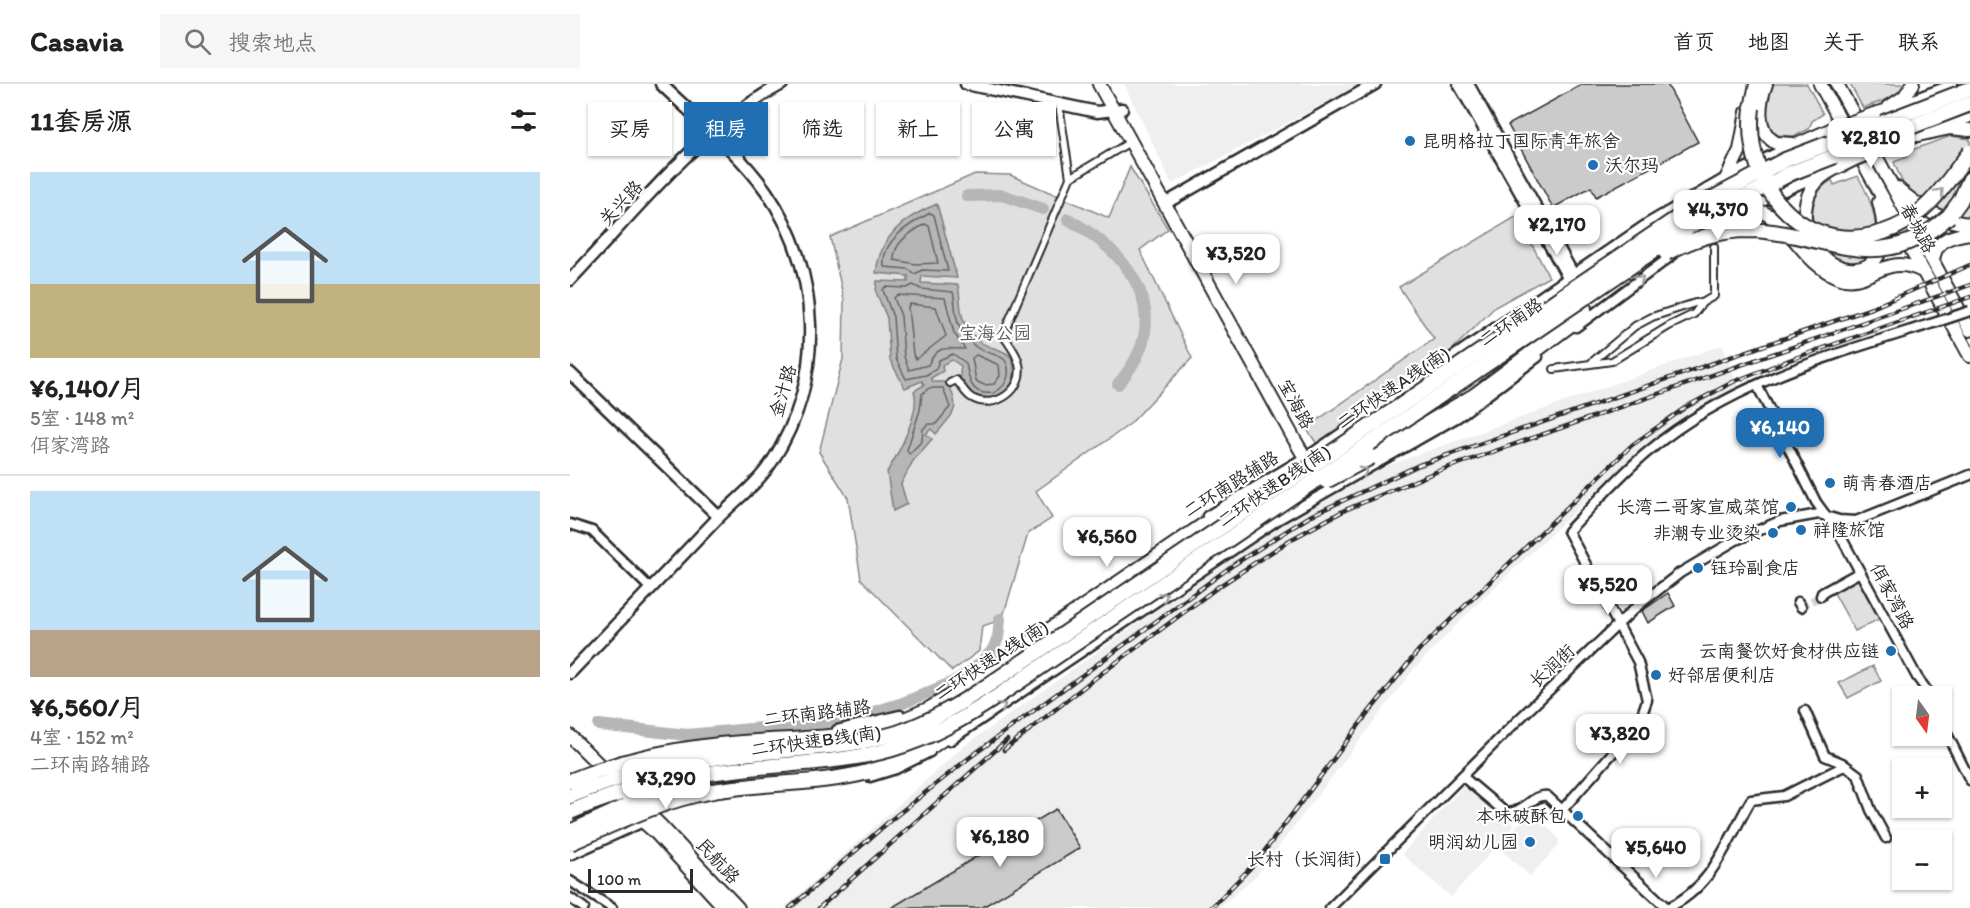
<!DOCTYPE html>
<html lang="zh">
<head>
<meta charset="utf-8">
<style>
  :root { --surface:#fff; --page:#f6f6f6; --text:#222; --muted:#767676; --line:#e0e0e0; --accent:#1f6fb2 }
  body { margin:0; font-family:Itim,"LXGW WenKai TC",sans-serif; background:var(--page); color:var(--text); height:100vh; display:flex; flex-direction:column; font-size:22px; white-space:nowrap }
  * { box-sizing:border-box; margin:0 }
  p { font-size:20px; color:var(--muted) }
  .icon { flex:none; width:33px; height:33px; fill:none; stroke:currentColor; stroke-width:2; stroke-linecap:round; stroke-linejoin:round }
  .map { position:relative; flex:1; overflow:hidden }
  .details { display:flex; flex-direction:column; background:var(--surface); width:570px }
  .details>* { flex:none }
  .banner { position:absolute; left:18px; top:18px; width:570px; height:54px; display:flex; gap:12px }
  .needle { width:39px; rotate:166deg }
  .tools { position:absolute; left:1322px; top:602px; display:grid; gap:12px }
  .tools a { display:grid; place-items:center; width:60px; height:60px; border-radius:0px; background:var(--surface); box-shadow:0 2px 4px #0004; font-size:30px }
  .scale { position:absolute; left:18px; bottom:15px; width:105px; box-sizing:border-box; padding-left:6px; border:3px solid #2b2b2b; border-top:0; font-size:16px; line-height:21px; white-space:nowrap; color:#2b2b2b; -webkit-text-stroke:4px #fff; paint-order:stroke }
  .price { position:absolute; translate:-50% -51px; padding:0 14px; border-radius:12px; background:#fff; color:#222; font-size:20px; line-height:39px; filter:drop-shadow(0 2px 3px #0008) }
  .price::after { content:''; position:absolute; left:50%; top:36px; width:18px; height:14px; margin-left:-9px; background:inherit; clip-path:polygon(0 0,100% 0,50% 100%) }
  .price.selected { background:var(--accent); color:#fff }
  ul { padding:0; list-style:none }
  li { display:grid; align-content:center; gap:12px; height:318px; padding:0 30px }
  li+li { border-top:2px solid var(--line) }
  li span { display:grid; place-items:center; height:186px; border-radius:0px; color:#555 }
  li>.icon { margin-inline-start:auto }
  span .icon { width:108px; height:108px; fill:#fffc; stroke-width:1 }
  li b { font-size:26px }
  h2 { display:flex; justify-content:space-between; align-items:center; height:72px; padding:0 30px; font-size:26px }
  .tag { padding:0 21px; border-radius:0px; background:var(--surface); box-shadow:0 2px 4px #0004; font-size:21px; line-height:54px }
  .tag.selected { background:var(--accent); color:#fff }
  header { display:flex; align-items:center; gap:36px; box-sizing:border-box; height:84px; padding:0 30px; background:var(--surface); border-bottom:2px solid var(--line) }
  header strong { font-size:28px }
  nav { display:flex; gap:33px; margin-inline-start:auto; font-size:21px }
  .search { width:420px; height:54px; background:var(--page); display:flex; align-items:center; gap:15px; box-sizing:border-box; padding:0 21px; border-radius:0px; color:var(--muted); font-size:22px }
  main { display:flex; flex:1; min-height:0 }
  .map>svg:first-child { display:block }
</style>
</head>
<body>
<header>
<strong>Casavia</strong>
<div class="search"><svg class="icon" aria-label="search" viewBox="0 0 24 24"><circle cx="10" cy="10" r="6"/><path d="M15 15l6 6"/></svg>搜索地点</div>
<nav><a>首页</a><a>地图</a><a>关于</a><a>联系</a></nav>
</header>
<main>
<section class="details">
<h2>11套房源<svg class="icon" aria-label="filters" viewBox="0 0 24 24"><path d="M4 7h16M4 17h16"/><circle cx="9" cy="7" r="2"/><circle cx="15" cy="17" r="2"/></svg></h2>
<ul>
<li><span style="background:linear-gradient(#bfe0f5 60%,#c2b280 0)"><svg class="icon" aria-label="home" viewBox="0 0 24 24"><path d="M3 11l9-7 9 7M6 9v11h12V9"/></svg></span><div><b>¥6,140/月</b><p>5室 · 148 m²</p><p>佴家湾路</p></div></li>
<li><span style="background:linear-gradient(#bfe0f5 75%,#b9a48a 0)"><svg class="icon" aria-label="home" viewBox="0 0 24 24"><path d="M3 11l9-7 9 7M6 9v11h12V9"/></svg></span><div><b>¥6,560/月</b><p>4室 · 152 m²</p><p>二环南路辅路</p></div></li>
</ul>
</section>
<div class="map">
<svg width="1400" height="824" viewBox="0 0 1400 824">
  <rect width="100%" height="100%" fill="#fff"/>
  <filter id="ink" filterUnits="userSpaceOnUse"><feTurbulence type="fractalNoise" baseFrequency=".0167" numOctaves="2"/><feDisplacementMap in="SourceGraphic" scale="12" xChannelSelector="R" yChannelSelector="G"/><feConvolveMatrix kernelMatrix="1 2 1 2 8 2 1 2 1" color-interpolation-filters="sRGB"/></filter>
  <g filter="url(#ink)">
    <path fill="#efefef" d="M554,0H791L602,100Z
      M1152,261L1168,302L1125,324L1064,371L897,530L844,585L687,791L649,824H214L393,663L671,466L745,421L808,385Z
      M896,699L944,742L881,813L832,770Z
      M961,726L989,755L988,762L960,792L928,763Z"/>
    <path fill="#e0e0e0" stroke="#868686" stroke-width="1.5" d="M1199,0H1237L1253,30L1242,37L1239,45L1225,52L1203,51L1194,36Z
      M1280,0H1339L1329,11L1293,24Z
      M1381,52L1400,55V134C1379,131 1351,121 1336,104C1331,97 1327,86 1324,78L1337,73L1336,68Z
      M560,83L598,145L570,166L622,274L560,340L466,407L482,434L458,450L432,536L412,542L409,567L382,587L291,495L278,414L249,368L273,275L274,216L260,153L405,90L440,91L539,134Z
      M1288,92C1304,121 1311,142 1300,174C1256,200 1218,120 1262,96L1264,101Z
      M947,132L979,193L925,223L879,269L815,318L747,360L736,344L864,255L829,203Z
      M1287,494L1309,535L1285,547L1263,507Z
      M1303,582L1311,597L1278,614L1269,599Z"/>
    <path fill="#b6b6b6" stroke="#7e7e7e" stroke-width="1.5" d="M367,120L387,194L352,192L351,199L388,201C391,215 389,233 398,245C400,248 407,256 410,258C425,268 445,263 444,288C444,327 382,320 391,282L382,276L372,281L373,287L361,294L363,298H377C392,326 384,328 366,350L361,345L356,350L362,355L343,377L331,400L337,420L323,427L317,388C328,370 351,328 344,307L354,301L352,297L335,304L320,276L317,234L306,208L307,197L338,198V192L306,189C310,152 334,133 367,120Z"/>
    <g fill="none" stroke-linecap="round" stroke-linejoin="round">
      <path stroke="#636363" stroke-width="1.5" d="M360,129L364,131L378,187L352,186L345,190L338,185L314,183C311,156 340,140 360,129Z
        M355,140L359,142L368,179L346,180L324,176C323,159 341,148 355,140Z
        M343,201L351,205L383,208C386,220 384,237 393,249C396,253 402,260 406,263C419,273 441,267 438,291C437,300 431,305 424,309C401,312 399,297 396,279L383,270L369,276L366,285L356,291L336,295L326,275L323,233L313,206L315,203L337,204Z
        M327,211L375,214L384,249L395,265C378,266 369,258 358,281L339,286L334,273L331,232L324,214Z
        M340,220L366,223L376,252L346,275L343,271L338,223Z
        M406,271L429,281L430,292L424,300L414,301L406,297L402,274Z
        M359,304H373L380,323L366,340H358L353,345L352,357L339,370L337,366L350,326L352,310Z"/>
      <path stroke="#b6b6b6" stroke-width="12" d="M397,112L432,111L473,125
        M498,135C563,172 607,233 548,300
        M29,641L117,651L266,637L298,630L333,619L383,598L405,584L422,567L428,554L430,535"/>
    </g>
    <path fill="#cbcbcb" stroke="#2b2b2b" stroke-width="1.5" d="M1013,0H1097L1128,58L1026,113L1021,103L983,124L938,41Z
      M1098,509L1105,522L1078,539L1072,527Z
      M486,725L510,764L411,824H321Z"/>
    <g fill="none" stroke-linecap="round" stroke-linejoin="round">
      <path stroke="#d5d5d5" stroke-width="8" stroke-dasharray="8 4" stroke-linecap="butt" d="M1231,523L1251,512"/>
      <g stroke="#2b2b2b" stroke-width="10">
        <path id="pedestrian" d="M489,21L500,94L560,58
          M1022,278L1065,242L1082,233L1125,219H1132
          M984,285L1042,277L1099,242L1124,230L1132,219L1144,212V163
          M380,299L386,296C392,302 395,310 402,314C425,327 455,305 449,280C447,269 439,260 433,251L500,94"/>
      </g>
      <g stroke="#2b2b2b" stroke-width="13">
        <path id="minor" d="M1330,20L1383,0
          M1378,42L1400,34
          M1318,64L1349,52
          M1138,148L1205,111L1252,90
          M1006,243L1104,170
          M1187,301L1246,418L1270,451L1347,593L1361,612
          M637,432L742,369L1078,139L1157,93L1208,68
          M0,440L22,447L81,505
          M1251,512L1252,509L1290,488
          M1228,518L1231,523
          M1235,627L1255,672L1272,679L1288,691L1301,726L1316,754
          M1371,638L1400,696
          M267,646L330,631
          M379,657L709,435L888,333L968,273
          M892,692L936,729C954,729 963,710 977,712L1097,824
          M300,693L326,685L360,668
          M109,700L150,701
          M993,725L1069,639L1077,616L1068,578L998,447C1025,420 1050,390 1080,366C1163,297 1266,270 1367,238
          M0,771L73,738
          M0,797L42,824
          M0,814L14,824
          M760,824L947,637L1065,524L1110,489L1166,456L1210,437L1249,430L1269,436L1286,437L1400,391
          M1097,824C1143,804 1158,755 1181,716L1214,712L1274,682"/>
      </g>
      <g stroke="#2b2b2b" stroke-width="15">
        <path id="tertiary" d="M396,0L527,28L552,25
          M889,0L1007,209
          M898,0L1001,187
          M596,119L805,0
          M0,196C66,127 127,46 212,0
          M0,289L149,433
          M0,589C48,539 96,489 144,438C164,417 187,401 203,376C256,294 251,186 196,107C168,67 126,34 91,0"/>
      </g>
      <g stroke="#2b2b2b" stroke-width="16">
        <path id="secondary" d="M529,0L723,353L741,384L747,388
          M0,652L92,743L168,824
          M59,725L86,749L155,824"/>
      </g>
      <g stroke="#2b2b2b" stroke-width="16">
        <path id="primary" d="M1196,0C1189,19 1185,47 1206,59L1223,60
          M1250,0L1400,272
          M1267,0L1400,246
          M1319,23L1334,13L1343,0
          M1304,30L1329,23L1347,24
          M1326,48L1348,51L1380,44L1400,46
          M1273,81C1251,90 1237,102 1235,127C1230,194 1336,218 1309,118
          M1193,85L1213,67L1260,46
          M1157,93L1170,66L1177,28
          M1327,104C1347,122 1373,138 1400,140
          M1154,126C1218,112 1222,176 1268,193C1299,205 1313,167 1352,187
          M1363,177C1365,156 1380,152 1400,149
          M0,705L52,686
          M0,737L66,710"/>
      </g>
      <g stroke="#2b2b2b" stroke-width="18">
        <path id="trunk" d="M1182,24L1187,0
          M1379,132L1390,117L1400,95
          M801,373L904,312L1009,234L1014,225L1011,212
          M222,656L283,651L320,642L358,626L392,606L640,437L699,407
          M298,688L363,661L406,630"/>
      </g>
      <use href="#pedestrian" stroke="#fff" stroke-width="6"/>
      <use href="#minor" stroke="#fff" stroke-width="8"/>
      <use href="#tertiary" stroke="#fff" stroke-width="10"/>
      <use href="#secondary" stroke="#fff" stroke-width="12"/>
      <use href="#primary" stroke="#fff" stroke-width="12"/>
      <use href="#trunk" stroke="#fff" stroke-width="14"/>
      <g stroke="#2b2b2b" stroke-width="4.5">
        <path id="rail" d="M434,666L520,598L648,503L720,456L775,426L868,387L1400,201
          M220,824L322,735L399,674L663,481L742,431L849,381L1302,224L1400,181
          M249,824L437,656
          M641,824L687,777L795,633L849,566L1062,361L1116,323L1163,298L1222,275L1400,213"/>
      </g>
      <use href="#rail" stroke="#fff" stroke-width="2" stroke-dasharray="7" stroke-linecap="butt"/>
      <g stroke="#2b2b2b" stroke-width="13" stroke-linecap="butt">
        <path id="minor-bridge" d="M1285,77L1318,64
          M1367,238L1400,227"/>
      </g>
      <g stroke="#2b2b2b" stroke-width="16" stroke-linecap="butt">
        <path id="primary-bridge" d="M1260,46L1304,30
          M1273,81L1283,76L1299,59"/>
      </g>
      <g stroke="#2b2b2b" stroke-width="18" stroke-linecap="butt">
        <path id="trunk-bridge" d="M1182,24C1172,106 1240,181 1324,144C1359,129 1377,97 1400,68
          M1096,169C1122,155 1149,146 1179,146C1257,148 1308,196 1379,132
          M756,397L801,373
          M0,697C72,667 145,659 222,656
          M0,712C55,689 113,677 173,670C224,665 277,664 327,649C361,638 391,619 420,600L1113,130L1215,76L1400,5
          M0,728C55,704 113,691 172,685C222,679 274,679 322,665C361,654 395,634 428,612L1120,142L1221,89L1400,20
          M0,748L71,716L114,701
          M0,759C46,739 92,716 143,707C194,698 247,701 298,688"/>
      </g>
      <use href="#minor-bridge" stroke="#fff" stroke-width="8"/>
      <use href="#primary-bridge" stroke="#fff" stroke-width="12"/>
      <use href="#trunk-bridge" stroke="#fff" stroke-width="14"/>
    </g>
    <defs><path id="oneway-chevron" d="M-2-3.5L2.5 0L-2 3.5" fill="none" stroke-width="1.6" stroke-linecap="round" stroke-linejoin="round" transform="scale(1.5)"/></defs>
    <g stroke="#a0a0a0">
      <use href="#oneway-chevron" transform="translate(1370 108) rotate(-51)"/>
      <use href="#oneway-chevron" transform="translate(1070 195) rotate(-38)"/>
      <use href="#oneway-chevron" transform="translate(794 387) rotate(-28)"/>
      <use href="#oneway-chevron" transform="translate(594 512) rotate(-34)"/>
      <use href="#oneway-chevron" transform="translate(432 622) rotate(-34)"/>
    </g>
  </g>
  <g fill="#1f6fb2" stroke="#fff" stroke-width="2">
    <circle cx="840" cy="57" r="6"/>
    <circle cx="1023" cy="81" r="6"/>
    <circle cx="1260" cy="399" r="6"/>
    <circle cx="1221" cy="423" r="6"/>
    <circle cx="1231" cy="446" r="6"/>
    <circle cx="1203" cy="449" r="6"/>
    <circle cx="1128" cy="484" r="6"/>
    <circle cx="1321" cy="567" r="6"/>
    <circle cx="1086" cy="591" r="6"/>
    <circle cx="1008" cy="732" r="6"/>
    <circle cx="960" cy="758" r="6"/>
    <rect x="809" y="769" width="12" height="12" rx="3"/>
  </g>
  <g text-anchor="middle" stroke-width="4.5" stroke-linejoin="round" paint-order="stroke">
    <g font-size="18" fill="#2b2b2b" stroke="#fff" text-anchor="start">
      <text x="852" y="63">昆明格拉丁国际青年旅舍</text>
      <text x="1035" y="87">沃尔玛</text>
      <text x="1272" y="405">萌青春酒店</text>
      <text x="1209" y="429" text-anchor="end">长湾二哥家宣威菜馆</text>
      <text x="1243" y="452">祥隆旅馆</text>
      <text x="1191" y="455" text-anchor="end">非潮专业烫染</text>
      <text x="1140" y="490">钰玲副食店</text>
      <text x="1309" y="573" text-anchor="end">云南餐饮好食材供应链</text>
      <text x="1098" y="597">好邻居便利店</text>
      <text x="996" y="738" text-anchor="end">本味破酥包</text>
      <text x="948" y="764" text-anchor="end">明润幼儿园</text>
      <text x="803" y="781" text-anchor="end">长村（长润街）</text>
    </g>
    <g font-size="18" fill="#2b2b2b" stroke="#fff">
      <text transform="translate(51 119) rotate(-47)" y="6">关兴路</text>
      <text transform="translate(1348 144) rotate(61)" y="6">春城路</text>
      <text transform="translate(941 238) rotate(-34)" y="6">二环南路</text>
      <text transform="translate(823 304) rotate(-34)" y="6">二环快速A线(南)</text>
      <text transform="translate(213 307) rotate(-74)" y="6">金汁路</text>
      <text transform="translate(726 320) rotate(61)" y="6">宝海路</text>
      <text transform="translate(661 400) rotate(-32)" y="6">二环南路辅路</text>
      <text transform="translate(704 402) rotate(-34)" y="6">二环快速B线(南)</text>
      <text transform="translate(1322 512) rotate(62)" y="6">佴家湾路</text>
      <text transform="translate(421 576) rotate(-33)" y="6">二环快速A线(南)</text>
      <text transform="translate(982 582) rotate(-43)" y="6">长润街</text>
      <text transform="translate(247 629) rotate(-7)" y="6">二环南路辅路</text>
      <text transform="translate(246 657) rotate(-8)" y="6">二环快速B线(南)</text>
      <text transform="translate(148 777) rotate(47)" y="6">民航路</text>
    </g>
    <g font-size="18" fill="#585858" stroke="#fff">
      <text x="425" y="255">宝海公园</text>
    </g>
  </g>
</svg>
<div class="tools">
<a><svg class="needle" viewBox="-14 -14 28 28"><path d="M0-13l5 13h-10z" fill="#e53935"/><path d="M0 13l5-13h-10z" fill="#767676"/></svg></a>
<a>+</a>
<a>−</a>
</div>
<div class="scale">100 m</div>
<b class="price" style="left:1301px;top:85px">¥2,810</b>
<b class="price" style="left:1148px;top:157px">¥4,370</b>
<b class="price" style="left:987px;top:172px">¥2,170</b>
<b class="price" style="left:666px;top:201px">¥3,520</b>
<b class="price selected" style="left:1210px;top:375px">¥6,140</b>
<b class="price" style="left:537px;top:484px">¥6,560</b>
<b class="price" style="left:1038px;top:532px">¥5,520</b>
<b class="price" style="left:1050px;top:681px">¥3,820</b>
<b class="price" style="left:96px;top:726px">¥3,290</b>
<b class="price" style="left:430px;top:784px">¥6,180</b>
<b class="price" style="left:1086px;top:795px">¥5,640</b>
<div class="banner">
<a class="tag">买房</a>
<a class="tag selected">租房</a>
<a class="tag">筛选</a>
<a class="tag">新上</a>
<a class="tag">公寓</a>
</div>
</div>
</main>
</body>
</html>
